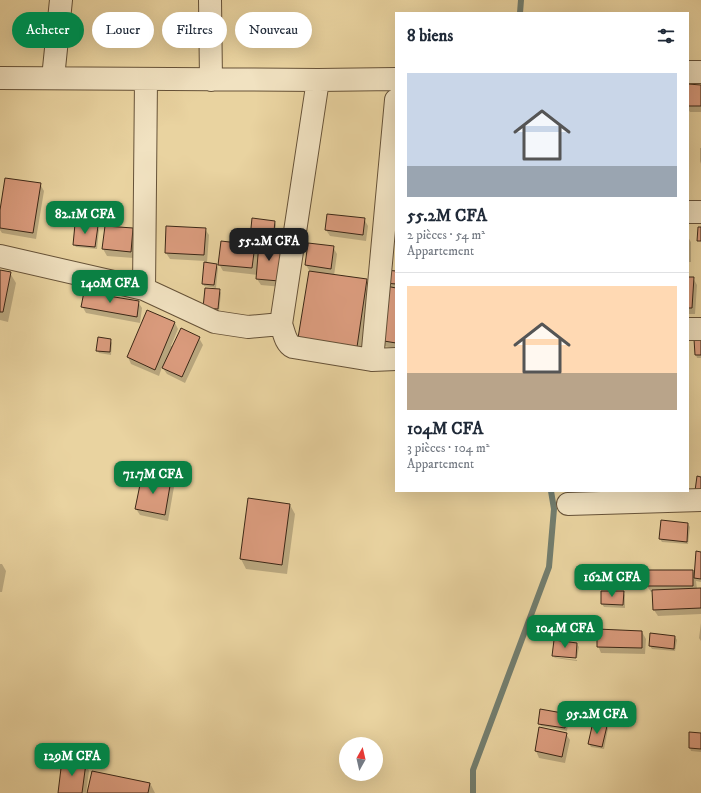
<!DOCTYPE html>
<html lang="fr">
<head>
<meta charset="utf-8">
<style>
  :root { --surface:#fff; --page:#f2f2f3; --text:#1f2937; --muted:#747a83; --line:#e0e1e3; --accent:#0b8043 }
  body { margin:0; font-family:"IM FELL DW Pica",serif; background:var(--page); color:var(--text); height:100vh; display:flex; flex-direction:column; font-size:15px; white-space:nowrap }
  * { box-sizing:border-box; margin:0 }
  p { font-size:13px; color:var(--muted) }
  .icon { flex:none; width:22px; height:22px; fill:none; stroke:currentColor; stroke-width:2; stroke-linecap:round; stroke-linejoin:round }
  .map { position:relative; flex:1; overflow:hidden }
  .details { position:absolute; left:395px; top:12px; width:294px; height:480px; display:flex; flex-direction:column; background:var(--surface); border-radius:0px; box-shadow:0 4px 16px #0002 }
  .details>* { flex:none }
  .top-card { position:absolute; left:12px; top:12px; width:323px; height:36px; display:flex; gap:8px }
  .needle { width:26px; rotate:8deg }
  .fabs { position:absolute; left:339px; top:737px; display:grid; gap:8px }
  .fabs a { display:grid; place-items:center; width:44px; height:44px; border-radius:50%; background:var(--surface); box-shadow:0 4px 16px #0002; font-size:20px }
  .price { position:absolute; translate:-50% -34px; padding:0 9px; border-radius:8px; background:var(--accent); color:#fff; font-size:13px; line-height:26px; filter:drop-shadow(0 1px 2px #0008) }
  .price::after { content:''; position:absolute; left:50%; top:24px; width:12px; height:9px; margin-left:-6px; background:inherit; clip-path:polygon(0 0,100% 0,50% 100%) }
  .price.selected { background:#222; color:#fff }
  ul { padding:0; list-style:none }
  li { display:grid; align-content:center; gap:8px; height:212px; padding:0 12px }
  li+li { border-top:1px solid var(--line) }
  li span { display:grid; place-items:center; height:124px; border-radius:0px; color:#555 }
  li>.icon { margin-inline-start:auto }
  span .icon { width:72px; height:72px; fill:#fffc; stroke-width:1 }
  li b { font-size:17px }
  h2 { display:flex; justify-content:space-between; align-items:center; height:48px; padding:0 12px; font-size:17px }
  .tag { padding:0 14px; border-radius:18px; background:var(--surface); box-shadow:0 4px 16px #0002; font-size:14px; line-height:36px }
  .tag.selected { background:var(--accent); color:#fff }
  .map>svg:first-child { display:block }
</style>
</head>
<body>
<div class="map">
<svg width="701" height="793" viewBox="0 0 701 793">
  <rect width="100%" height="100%" fill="#e9d3a0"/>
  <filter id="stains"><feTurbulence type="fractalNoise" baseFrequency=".005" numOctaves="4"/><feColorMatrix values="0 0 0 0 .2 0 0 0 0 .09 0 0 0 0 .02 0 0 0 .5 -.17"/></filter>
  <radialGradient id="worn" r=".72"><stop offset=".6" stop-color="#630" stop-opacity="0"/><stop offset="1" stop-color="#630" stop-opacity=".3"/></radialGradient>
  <path fill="#0003" d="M688,85L701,86V112H690L688,109Z
    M700,148H701V164L700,161Z
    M40,184L44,191L36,239L2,233L0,230V216Z
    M364,219L368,226L366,241L330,236L326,230Z
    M275,222L276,225L274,243L253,240L251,237Z
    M97,227L99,230L97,249L76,247L74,244Z
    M106,227L132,229L136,236L134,258L107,256L103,249Z
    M205,229L209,235L207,263L216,265L218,268L216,288L204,286L203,283L205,261L170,259L166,253Z
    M688,237L691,242V262H688Z
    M254,246L259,255L282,287L261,285L257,279L258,275L223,271L219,264Z
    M333,247L337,254L334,276L366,280L372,290L362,356L306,265Z
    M0,271L10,273L16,283L8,322L0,320Z
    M386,271L396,272V348L382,346Z
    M688,278H693L697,285L695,314H688Z
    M219,290L221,293L219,312L206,310Z
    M138,302L142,308L140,323L86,313L82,306Z
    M148,311L175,323L178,329L171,346H173L181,330L199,338L203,345L185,383L167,374L162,367L159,376L131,364L128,357Z
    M110,340L112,343L111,355L99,353L97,350Z
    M695,340H701V358H697L696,355Z
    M170,481L174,487L168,521L140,515L136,509Z
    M584,491H602V498L584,495Z
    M290,505L295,514L287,574L246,569L241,559Z
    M688,524L690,527L688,544L662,542L660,539Z
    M701,553V582L696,581L697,589H701V614L658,616L654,610L653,592H651L647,586L693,571L695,575Z
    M0,564H2L6,571L2,592H0Z
    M602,592H623L625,595V608L604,607L602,604Z
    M701,623V641L699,638Z
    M642,632L646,639L645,654L601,653L598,646Z
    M651,634L675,637L677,640L675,651L652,649L650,646Z
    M555,641L577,644L579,647L577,658L554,655V656L553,655Z
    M554,657L577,660V661L555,658Z
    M567,715L569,718L567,731L541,726L539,723Z
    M607,727L608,729L604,749L591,747L589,744Z
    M540,728L566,734L570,740L565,763L539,758L536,751Z
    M701,734V752L691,751L690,748Z
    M86,764L89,771L86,793H59Z
    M150,783L155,793H88Z"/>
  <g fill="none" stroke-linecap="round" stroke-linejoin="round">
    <path stroke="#727d6e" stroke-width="6" d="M520,13L521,0
      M473,793V770L549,567L554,509L551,491"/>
  </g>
  <path fill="#db9c7e" stroke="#3b2716" d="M688,84L701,85V106H688Z
    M5,178L41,183L33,233L0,228V210Z
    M327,214L365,218L363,235L325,230Z
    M252,218L275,221L273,241L250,238Z
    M75,224L98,226L95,247L73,245Z
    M105,226L133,228L131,252L102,249Z
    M166,226L206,228L204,255L165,253Z
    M698,227H701V241H697Z
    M221,241L255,245L252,268L218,265Z
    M259,243L282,246L279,281L256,279Z
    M308,243L334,246L331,269L305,265Z
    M204,262L217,264L214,285L202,284Z
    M0,270L11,272L3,312H0Z
    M385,270L396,271V284L384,283Z
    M309,271L367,279L357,347L298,338Z
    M688,277H694L692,308H688Z
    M386,286L396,288V343L378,340Z
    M205,288L220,289L218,309L203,308Z
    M84,292L139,301L137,317L81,307Z
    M147,310L175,322L155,370L127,357Z
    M181,328L200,337L182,377L162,368Z
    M98,337L111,339L110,352L96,351Z
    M694,339H701V355H695Z
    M142,475L171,480L165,515L135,509Z
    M697,476L701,477V492L695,491Z
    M248,498L290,504L282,565L240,559Z
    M661,520L688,523L687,542L659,539Z
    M696,551L701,552V579L694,578Z
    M646,570H693V586H646Z
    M701,588V608L653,610L652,590Z
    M601,591H624L623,605L601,604Z
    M597,629L642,631V648L597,647Z
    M650,633L675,636L674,649L649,646Z
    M554,640L577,643L576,658L552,656Z
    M540,709L568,714L565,728L538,724Z
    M593,722L607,726L602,747L588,744Z
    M539,727L567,733L562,757L535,751Z
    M689,732L701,733V749L689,748Z
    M62,760L86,763L82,793H58Z
    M92,771L150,783L148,793H87Z"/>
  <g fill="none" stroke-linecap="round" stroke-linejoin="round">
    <g stroke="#665238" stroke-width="24">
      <path id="minor" d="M210,0L211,80
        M688,72H701
        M0,78L318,80L396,79
        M53,78L61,0
        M318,80L281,324C284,332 285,343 293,347L372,360L396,359
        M688,212H701
        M0,256L144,289L215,322L248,327L281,324
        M144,289L146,79
        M688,329H701
        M372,360L396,100
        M568,504L701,500"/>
    </g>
    <use href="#minor" stroke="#f1e2c1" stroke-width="22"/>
  </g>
  <rect width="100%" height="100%" filter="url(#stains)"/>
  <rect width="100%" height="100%" fill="url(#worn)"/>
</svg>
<div class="fabs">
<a><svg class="needle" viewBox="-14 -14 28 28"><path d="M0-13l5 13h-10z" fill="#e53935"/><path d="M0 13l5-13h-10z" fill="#747a83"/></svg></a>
</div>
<b class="price" style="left:85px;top:235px">82.1M CFA</b>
<b class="price selected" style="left:269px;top:262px">55.2M CFA</b>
<b class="price" style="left:110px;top:304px">140M CFA</b>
<b class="price" style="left:153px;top:495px">71.7M CFA</b>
<b class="price" style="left:612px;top:598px">162M CFA</b>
<b class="price" style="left:565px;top:649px">104M CFA</b>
<b class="price" style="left:597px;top:735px">95.2M CFA</b>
<b class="price" style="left:72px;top:777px">129M CFA</b>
<div class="top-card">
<a class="tag selected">Acheter</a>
<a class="tag">Louer</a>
<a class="tag">Filtres</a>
<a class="tag">Nouveau</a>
</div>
<section class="details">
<h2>8 biens<svg class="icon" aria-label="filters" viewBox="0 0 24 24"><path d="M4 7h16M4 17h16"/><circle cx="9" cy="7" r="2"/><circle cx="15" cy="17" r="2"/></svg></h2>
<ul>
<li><span style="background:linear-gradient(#c9d6e8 75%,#9aa5b1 0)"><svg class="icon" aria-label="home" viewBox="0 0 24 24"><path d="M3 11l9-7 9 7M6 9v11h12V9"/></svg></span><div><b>55.2M CFA</b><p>2 pièces · 54 m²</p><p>Appartement</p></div></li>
<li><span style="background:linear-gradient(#ffd9b3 70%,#b9a48a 0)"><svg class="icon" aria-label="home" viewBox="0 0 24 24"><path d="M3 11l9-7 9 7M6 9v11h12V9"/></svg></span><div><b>104M CFA</b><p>3 pièces · 104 m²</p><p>Appartement</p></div></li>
</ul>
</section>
</div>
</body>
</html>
